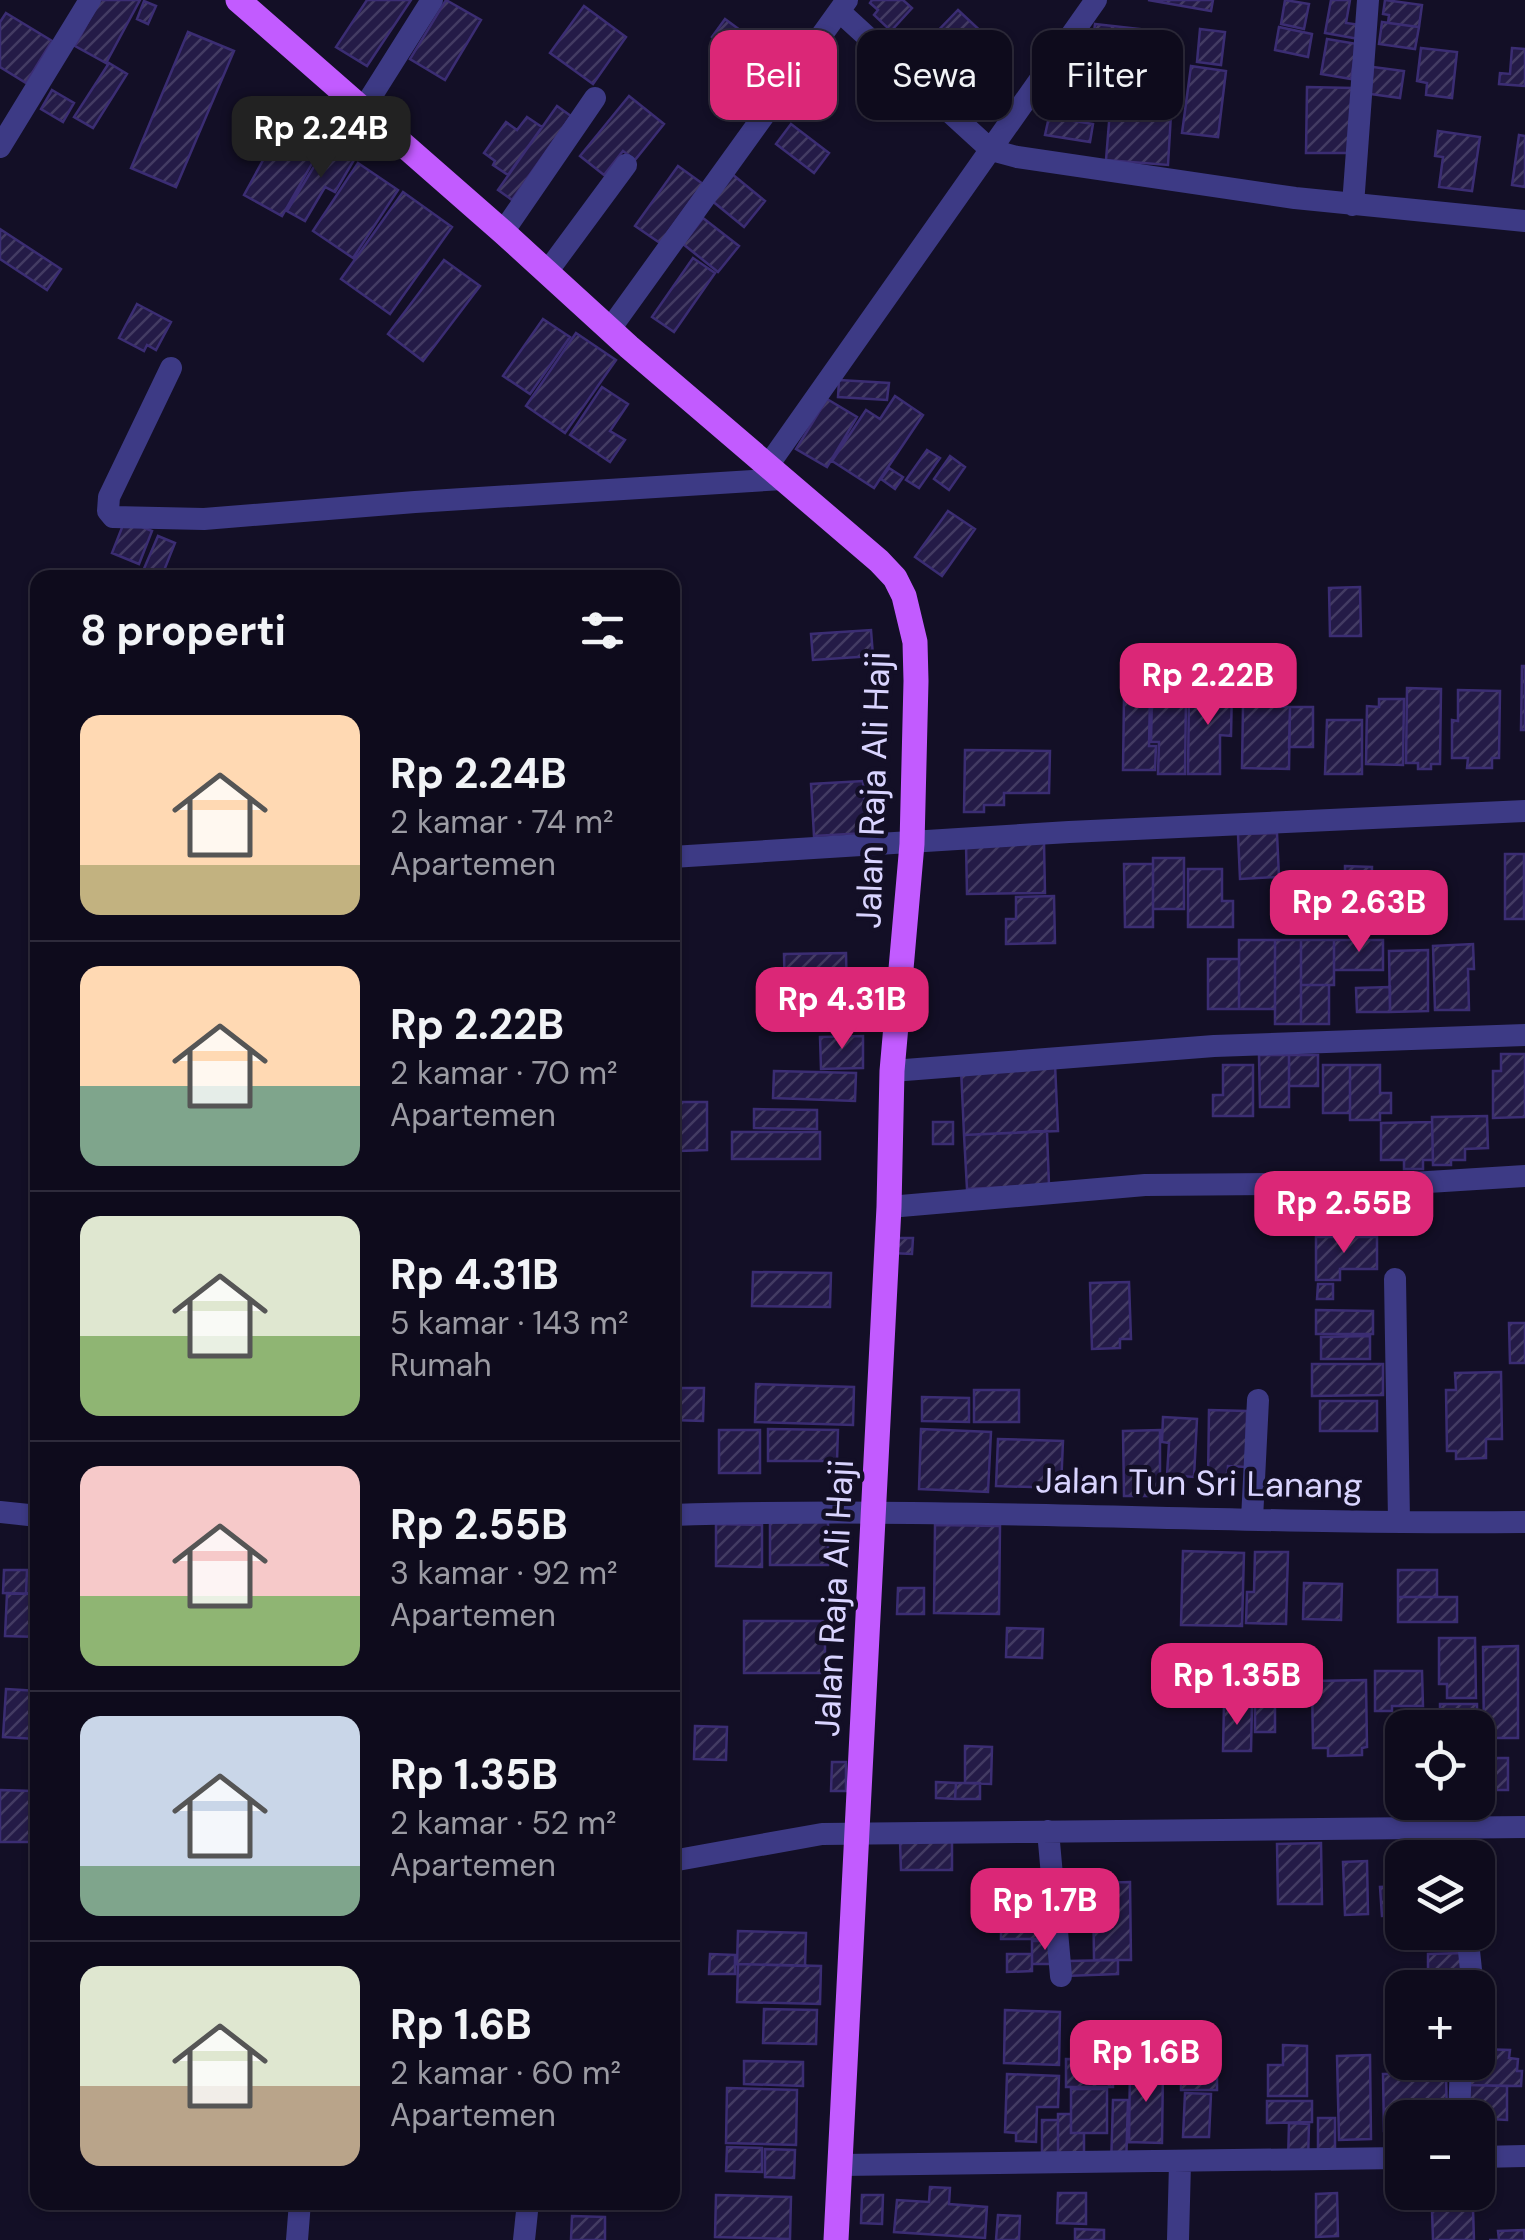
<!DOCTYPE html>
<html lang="id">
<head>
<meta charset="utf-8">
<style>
  :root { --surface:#0e0b1c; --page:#171425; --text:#f1f3f6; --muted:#9b9ba3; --line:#2e2b3b; --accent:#db2777 }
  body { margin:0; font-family:"DM Sans",sans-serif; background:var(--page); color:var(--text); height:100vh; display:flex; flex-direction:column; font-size:38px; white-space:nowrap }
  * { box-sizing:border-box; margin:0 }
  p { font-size:32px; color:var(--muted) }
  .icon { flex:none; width:55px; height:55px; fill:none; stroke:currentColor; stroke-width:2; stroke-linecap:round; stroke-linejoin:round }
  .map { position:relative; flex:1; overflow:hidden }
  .panel { position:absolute; left:30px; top:570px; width:650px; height:1640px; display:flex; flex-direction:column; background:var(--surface); border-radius:20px; box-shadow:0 2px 8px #0004,0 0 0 2px var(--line) }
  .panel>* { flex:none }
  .banner { position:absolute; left:710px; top:30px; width:665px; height:90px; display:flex; gap:20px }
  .buttons { position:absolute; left:1385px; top:1710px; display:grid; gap:20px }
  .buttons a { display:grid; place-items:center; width:110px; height:110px; border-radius:20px; background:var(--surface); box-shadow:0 2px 8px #0004,0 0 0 2px var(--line); font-size:50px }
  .price { position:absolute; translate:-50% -85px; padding:0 22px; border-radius:20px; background:var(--accent); color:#fff; font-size:32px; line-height:65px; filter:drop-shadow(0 2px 5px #0008) }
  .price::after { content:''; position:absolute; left:50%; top:60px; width:30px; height:22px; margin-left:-15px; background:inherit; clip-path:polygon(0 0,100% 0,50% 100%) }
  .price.on { background:#222; color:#fff }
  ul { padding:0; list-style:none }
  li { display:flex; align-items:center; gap:30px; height:250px; padding:0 50px }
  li+li { border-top:2px solid var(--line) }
  li span { display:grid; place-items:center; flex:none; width:280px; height:200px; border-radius:20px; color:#555 }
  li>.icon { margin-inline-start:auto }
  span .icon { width:120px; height:120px; fill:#fffc; stroke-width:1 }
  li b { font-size:42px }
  h2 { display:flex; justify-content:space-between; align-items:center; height:120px; padding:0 50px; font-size:42px }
  .chip { padding:0 35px; border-radius:20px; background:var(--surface); box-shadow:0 2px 8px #0004,0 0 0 2px var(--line); font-size:35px; line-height:90px }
  .chip.on { background:var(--accent); color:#fff }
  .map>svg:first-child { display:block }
</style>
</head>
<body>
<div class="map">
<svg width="1525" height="2240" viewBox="0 0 1525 2240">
  <defs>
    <pattern id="building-hatch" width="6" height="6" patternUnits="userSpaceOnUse" patternTransform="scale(2.5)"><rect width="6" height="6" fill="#241b47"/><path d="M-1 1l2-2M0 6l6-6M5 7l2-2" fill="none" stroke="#433b63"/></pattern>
  </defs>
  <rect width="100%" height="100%" fill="#130f26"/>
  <path fill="url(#building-hatch)" stroke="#3b2d73" stroke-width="2.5" d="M100,0H140L106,63L75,46Z
    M367,0H411L367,66L336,47Z
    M446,0L481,20L445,80L410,59Z
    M872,0H903L912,8L891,31L874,15L878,10L870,3Z
    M1148,0H1213L1211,11Z
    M1285,0L1309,4L1304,29L1281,24Z
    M1331,0H1350L1346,23L1361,25L1359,39L1325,33Z
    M1385,0L1422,5L1419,27L1388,23L1389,15L1383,14Z
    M144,1L156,6L148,24L137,19Z
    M584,6L626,37L593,84L550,53Z
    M958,10L1002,51L992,61L998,66L981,85L974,78L971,82L962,74L954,82L938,66L946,58L928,41Z
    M6,13L52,41L26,83L0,67V22Z
    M725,19L755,41L743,58L712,37Z
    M1382,22L1419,27L1415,49L1379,44Z
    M1095,24L1158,31L1155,53L1141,51L1139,63L1091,57Z
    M1279,27L1312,34L1308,57L1275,50Z
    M1200,29L1225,32L1221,65L1197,62Z
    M188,32L234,51L176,187L131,168Z
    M1327,39L1357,44L1351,79L1321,74Z
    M1421,48L1457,52L1452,98L1426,95L1427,83L1417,81Z
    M1512,48L1525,49V86L1499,84L1500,73L1510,74Z
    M880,59L900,76L881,98L861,81Z
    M109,63L127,74L93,128L74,117Z
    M1191,66L1226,71L1218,137L1182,133Z
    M1373,67L1404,71L1400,98L1370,94Z
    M1041,85L1087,93L1083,115L1037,107Z
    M1307,87L1354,88L1353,153H1306Z
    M52,90L74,103L63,122L41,109Z
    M629,96L664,124L635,160L623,151L604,175L580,156Z
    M303,104L333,121L316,149L287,132Z
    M557,106L571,116L512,200L498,190Z
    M1110,110L1171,114L1168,165L1106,160Z
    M527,117L542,127L508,175L493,165L495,161L484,153L506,122L517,130Z
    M1049,117L1093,124L1090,142L1045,135Z
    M791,124L829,153L814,173L776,144Z
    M279,131L318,153L282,216L244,195Z
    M1438,131L1480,137L1472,191L1439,187L1443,157L1435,156Z
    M1519,135L1525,136V187L1512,185Z
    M327,145L354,160L335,192L325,187L305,221L287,211Z
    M358,163L398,190L353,258L313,231Z
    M678,166L703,184L660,243L635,226Z
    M732,174L765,201L744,227L711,200Z
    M403,192L452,227L390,314L341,279Z
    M703,218L739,246L718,272L683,244Z
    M0,229L61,269L47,290L0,259Z
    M693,258L715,273L674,332L652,317Z
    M444,260L480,286L423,361L388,334Z
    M137,304L171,322L156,350L147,345L144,351L119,338Z
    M543,319L570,337L530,394L503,376Z
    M576,333L616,360L565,433L526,406Z
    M839,380L889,383L887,400L838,397Z
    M602,387L628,404L610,431L625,440L610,462L570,435Z
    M895,396L923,415L874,488L832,461L866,410L880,419Z
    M827,399L857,417L827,467L796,449Z
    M927,450L940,458L919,488L906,480Z
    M950,456L965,467L949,490L934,479Z
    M889,468L903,477L895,489L881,479Z
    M948,511L975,529L942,576L915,557Z
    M125,520L152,531L139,564L112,553Z
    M158,536L175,543L161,578H140Z
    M1360,587L1361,636H1330L1329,588Z
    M871,630L873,656L813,660L811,634Z
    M1522,666H1525V730H1521Z
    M1189,687L1232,688L1231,736L1220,735V774H1188Z
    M1407,688L1441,689L1440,764H1431V769H1418V763H1406Z
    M1458,690L1500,691L1499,758H1492V768H1467L1468,758H1452V720L1458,721Z
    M1124,696H1150L1149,746H1156L1155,770H1123Z
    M1152,696H1186L1185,774H1158L1159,742H1151Z
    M1379,699H1404L1403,765L1366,764L1367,706L1379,707Z
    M1243,706L1290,707L1289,769L1242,768Z
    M1290,707H1313V747H1289Z
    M1327,720H1362V774H1325Z
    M965,750L1050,751L1049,793H1004V805H984V812H964Z
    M863,781L866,833L814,836L811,784Z
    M1277,833L1279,877L1240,879L1238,834Z
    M1044,842L1045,893L967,894L966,843Z
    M1505,854H1524V919H1505Z
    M1153,858H1184V909H1153Z
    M1124,864H1153V927H1125Z
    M1345,866L1372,867L1371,907H1345Z
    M1188,869H1222V901H1233V927H1188Z
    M1054,896L1055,943L1006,944V919H1016V897Z
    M1239,940H1275V1009H1239Z
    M1275,940H1301V1024H1275Z
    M1301,940H1334V985H1301Z
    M1334,940H1383V970H1334Z
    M1473,944L1474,969H1468L1469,1010H1435L1433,946Z
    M1428,950V1011L1390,1012L1389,951Z
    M846,953L847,999L785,1000L784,954Z
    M1208,959H1239V1009H1208Z
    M1301,985H1329V1024H1301Z
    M1390,987V1012H1357L1356,988Z
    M863,1036V1068L821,1069L820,1037Z
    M1501,1054H1525V1117L1493,1118V1071H1501Z
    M1259,1055H1289V1107H1260Z
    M1289,1055H1318V1086H1289Z
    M1055,1064L1058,1131L964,1135L961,1068Z
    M1223,1065H1253V1116H1213V1095H1223Z
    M1323,1065H1350V1113H1323Z
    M1350,1065H1380V1093H1391V1113H1380V1120H1350Z
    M774,1071L856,1073L855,1101L773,1098Z
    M672,1102H707V1150L680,1151V1138H672Z
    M754,1109L817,1110V1129L754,1128Z
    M1487,1116L1488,1148L1465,1149V1160H1451V1165H1433L1432,1117Z
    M933,1122H953V1144H933Z
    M1432,1122L1433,1160H1423V1169H1404V1160H1381V1123Z
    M1047,1131L1049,1185L967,1189L964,1135Z
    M732,1132H820V1159H732Z
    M1316,1237H1377V1269H1340V1280H1316Z
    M892,1238H913L912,1254L891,1253Z
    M753,1272L831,1273L830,1307L752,1306Z
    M1129,1282L1131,1339H1120V1348L1092,1349L1090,1283Z
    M1318,1284H1333V1299H1317Z
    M1316,1310L1373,1311V1334H1316Z
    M1509,1323H1525V1363H1510Z
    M1370,1336V1359H1321V1337Z
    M1312,1364H1383V1395L1312,1396Z
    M1501,1372L1502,1439H1486V1458L1456,1459V1451H1447L1446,1390H1456L1455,1373Z
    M756,1384L854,1387L853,1425L755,1422Z
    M672,1388H704L703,1421L672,1420Z
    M974,1390H1019V1422H974Z
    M922,1397L969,1398V1422L922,1421Z
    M1320,1401H1377V1431H1320Z
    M1209,1410L1247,1411L1246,1467L1228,1466L1227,1480H1208Z
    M1163,1417L1197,1419L1194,1477L1167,1475L1169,1443L1162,1442Z
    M768,1429L838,1430L837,1461H768Z
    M921,1429L991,1432L988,1492L919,1489Z
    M719,1430H760V1473H719Z
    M1160,1430V1496H1124L1123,1431Z
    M998,1439L1063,1441L1061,1488L996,1486Z
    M770,1522H828V1565H770Z
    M716,1524L762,1525V1567L716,1566Z
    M935,1525L1000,1526L999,1614L934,1613Z
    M30,1533H38V1592H29Z
    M1183,1551L1244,1553L1242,1626L1181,1625Z
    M1255,1552H1288L1286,1624L1246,1623L1247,1592H1254Z
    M4,1570H27L26,1594L3,1593Z
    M1398,1570H1437V1597H1398Z
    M1304,1583L1342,1584L1341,1620L1303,1619Z
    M898,1588H924V1614H897Z
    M7,1593L38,1594V1637L5,1636Z
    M1398,1597H1457V1622H1398Z
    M744,1621H825V1673H744Z
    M1007,1628L1043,1629L1042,1658L1006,1657Z
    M1439,1638H1475L1476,1698H1447V1684H1439Z
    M1518,1646V1738H1484L1483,1647Z
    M1375,1671H1422L1423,1706H1392V1711H1375Z
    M1366,1680L1367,1747L1362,1748V1755L1328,1756V1748H1313L1312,1681Z
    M1256,1682H1271V1692H1256Z
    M6,1689L38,1691L37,1739L3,1737Z
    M1224,1704L1252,1705L1251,1751H1223Z
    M1440,1704H1477V1728H1440Z
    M1255,1706H1275V1732H1255Z
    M695,1726L727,1727L726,1760L694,1759Z
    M965,1746L992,1747L991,1784L965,1783Z
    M1484,1758H1508V1790H1484Z
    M832,1762H846V1791H831Z
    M936,1782L956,1783L955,1799L936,1798Z
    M956,1783H980V1799H955Z
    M0,1790L32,1791L31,1842H0Z
    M952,1840V1870H901L900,1841Z
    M1321,1843L1322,1904H1278L1277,1844Z
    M1367,1861L1368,1914L1345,1915L1343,1862Z
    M1005,1878H1047L1046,1904H1005Z
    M1130,1882L1131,1960H1094L1093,1883Z
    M1400,1886L1401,1915L1382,1916L1380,1887Z
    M1001,1907H1046V1939H1001Z
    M738,1931L806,1933L805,1966L737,1964Z
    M1032,1941H1057L1058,1964H1032Z
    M1466,1953V1983L1428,1984V1954Z
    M710,1954L735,1955V1974H709Z
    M1007,1954H1032V1971L1007,1972Z
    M1118,1960V1974L1066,1976V1961Z
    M738,1964L821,1966L820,2004L737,2002Z
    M1398,1987H1450L1402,1988V2008H1398Z
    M1398,2008H1402V2062L1413,2065H1397Z
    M764,2009L817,2010L816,2044L763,2043Z
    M1005,2010L1060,2012L1059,2065L1004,2063Z
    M1283,2045L1307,2046V2096H1268V2065H1283Z
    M1478,2049L1510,2050L1509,2058L1518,2059L1517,2071H1522L1521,2086L1464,2085L1465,2062H1478Z
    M1181,2054L1217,2055V2090H1181Z
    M1370,2055L1371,2139L1339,2140L1337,2056Z
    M1066,2059L1113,2060V2087H1066Z
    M744,2061L803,2062V2086L744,2084Z
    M1130,2067L1163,2068L1162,2143L1129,2142Z
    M1446,2073L1447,2118H1402V2131H1384L1383,2074Z
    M1007,2074L1059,2076L1058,2107H1037L1036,2142L1016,2141V2133L1005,2132Z
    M1464,2085L1507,2086V2120L1490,2119V2131H1478V2118H1463Z
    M727,2088L797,2090L796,2145L726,2143Z
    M1071,2089H1107V2133H1071Z
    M1185,2093L1211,2094L1209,2137H1183Z
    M1113,2100H1128L1126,2167H1111Z
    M1267,2101H1312V2122L1267,2123Z
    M1058,2114H1071V2133H1084V2163H1058Z
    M1318,2118H1335V2162H1318Z
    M1042,2120H1058V2163H1042Z
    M1289,2123L1309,2124L1308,2161H1288Z
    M727,2147L762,2148V2172L726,2171Z
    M765,2149L795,2150L794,2178L765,2177Z
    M930,2187L950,2188L949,2204L987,2207L985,2238L894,2232L897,2200L929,2202Z
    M1058,2193H1086V2224L1057,2223Z
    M1337,2193L1338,2236L1316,2237V2194Z
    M716,2195L791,2197L790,2239L715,2237Z
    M862,2195H883L882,2224L861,2223Z
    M1473,2209L1474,2240H1433L1432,2210Z
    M998,2215L1020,2216L1019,2240H996Z
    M572,2216L605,2217V2240H571Z
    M1075,2229L1104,2230V2240H1075Z
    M1524,2230L1525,2240H1489H1499L1498,2231Z"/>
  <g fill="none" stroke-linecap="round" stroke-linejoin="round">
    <path stroke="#3d3a85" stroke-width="22" d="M839,11L991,150L1017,157L1295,198L1525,221
      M362,111L432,0
      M0,147L90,0
      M1353,205L1368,0
      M503,232L595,98
      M547,272L626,165
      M610,329L847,0
      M171,368L109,497L108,511L113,517L204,519L415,502L783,479
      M767,467L1096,0
      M672,857L1069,832L1525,811
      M892,1071L1214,1046L1525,1035
      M889,1207L1145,1185L1412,1183L1525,1176
      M1395,1279L1399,1521
      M0,1512L38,1516
      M672,1515C957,1506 1241,1525 1525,1522
      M1252,1519L1258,1400
      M1458,1827L1460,1858
      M1048,1831L1061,1976
      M672,1861L822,1834L1525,1827
      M1467,1988L1471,1970L1467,1932
      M1459,2118L1461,2062
      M1478,2157L1525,2156
      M841,2165L1402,2158
      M297,2240L300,2202
      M524,2240L528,2202
      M1178,2240L1180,2163"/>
    <path stroke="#c25bff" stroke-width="25" d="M238,0L503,232L629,347L879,561L895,578L904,596L915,642L916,681L912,844L892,1071L889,1207L836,2240"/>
  </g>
  <g text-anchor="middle" stroke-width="9" stroke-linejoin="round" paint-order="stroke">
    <g font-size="35" fill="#d9d4ff" stroke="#130f26">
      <text transform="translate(873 790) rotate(-88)" y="12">Jalan Raja Ali Haji</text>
      <text transform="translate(1199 1483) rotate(1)" y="12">Jalan Tun Sri Lanang</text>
      <text transform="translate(834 1598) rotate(-87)" y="12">Jalan Raja Ali Haji</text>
    </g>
  </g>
</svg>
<div class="buttons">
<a><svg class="icon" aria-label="locate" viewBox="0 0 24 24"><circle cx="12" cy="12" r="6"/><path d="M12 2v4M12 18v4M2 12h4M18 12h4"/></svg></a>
<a><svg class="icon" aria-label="layers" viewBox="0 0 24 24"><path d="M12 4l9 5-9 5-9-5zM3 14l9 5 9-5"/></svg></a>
<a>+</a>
<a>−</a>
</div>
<b class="price on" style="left:321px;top:181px">Rp 2.24B</b>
<b class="price" style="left:1208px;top:728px">Rp 2.22B</b>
<b class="price" style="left:1359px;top:955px">Rp 2.63B</b>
<b class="price" style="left:842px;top:1052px">Rp 4.31B</b>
<b class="price" style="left:1344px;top:1256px">Rp 2.55B</b>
<b class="price" style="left:1237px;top:1728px">Rp 1.35B</b>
<b class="price" style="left:1045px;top:1953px">Rp 1.7B</b>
<b class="price" style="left:1146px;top:2105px">Rp 1.6B</b>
<div class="banner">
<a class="chip on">Beli</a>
<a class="chip">Sewa</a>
<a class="chip">Filter</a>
</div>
<section class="panel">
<h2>8 properti<svg class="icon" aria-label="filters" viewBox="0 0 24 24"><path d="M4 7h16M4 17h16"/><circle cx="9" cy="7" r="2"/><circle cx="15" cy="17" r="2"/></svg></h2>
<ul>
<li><span style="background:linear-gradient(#ffd9b3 75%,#c2b280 0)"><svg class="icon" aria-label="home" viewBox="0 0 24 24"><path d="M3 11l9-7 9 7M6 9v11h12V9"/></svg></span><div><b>Rp 2.24B</b><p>2 kamar · 74 m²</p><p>Apartemen</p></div></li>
<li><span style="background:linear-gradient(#ffd9b3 60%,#7fa58c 0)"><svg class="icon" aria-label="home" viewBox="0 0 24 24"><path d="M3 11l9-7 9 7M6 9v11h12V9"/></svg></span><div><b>Rp 2.22B</b><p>2 kamar · 70 m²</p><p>Apartemen</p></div></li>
<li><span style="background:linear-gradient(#dfe7d0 60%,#8fb573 0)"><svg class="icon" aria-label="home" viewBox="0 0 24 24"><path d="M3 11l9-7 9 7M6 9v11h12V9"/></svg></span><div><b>Rp 4.31B</b><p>5 kamar · 143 m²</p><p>Rumah</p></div></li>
<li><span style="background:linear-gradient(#f6c9c9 65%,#8fb573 0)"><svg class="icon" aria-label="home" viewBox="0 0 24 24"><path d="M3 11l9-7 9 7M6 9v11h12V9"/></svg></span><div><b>Rp 2.55B</b><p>3 kamar · 92 m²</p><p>Apartemen</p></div></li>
<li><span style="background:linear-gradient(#c9d6e8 75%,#7fa58c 0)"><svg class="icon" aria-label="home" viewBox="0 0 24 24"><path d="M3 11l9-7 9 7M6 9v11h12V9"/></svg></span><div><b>Rp 1.35B</b><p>2 kamar · 52 m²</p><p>Apartemen</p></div></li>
<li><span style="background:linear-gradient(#dfe7d0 60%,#b9a48a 0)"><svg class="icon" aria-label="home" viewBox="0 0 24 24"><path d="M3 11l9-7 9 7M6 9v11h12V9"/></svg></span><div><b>Rp 1.6B</b><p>2 kamar · 60 m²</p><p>Apartemen</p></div></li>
</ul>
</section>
</div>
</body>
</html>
